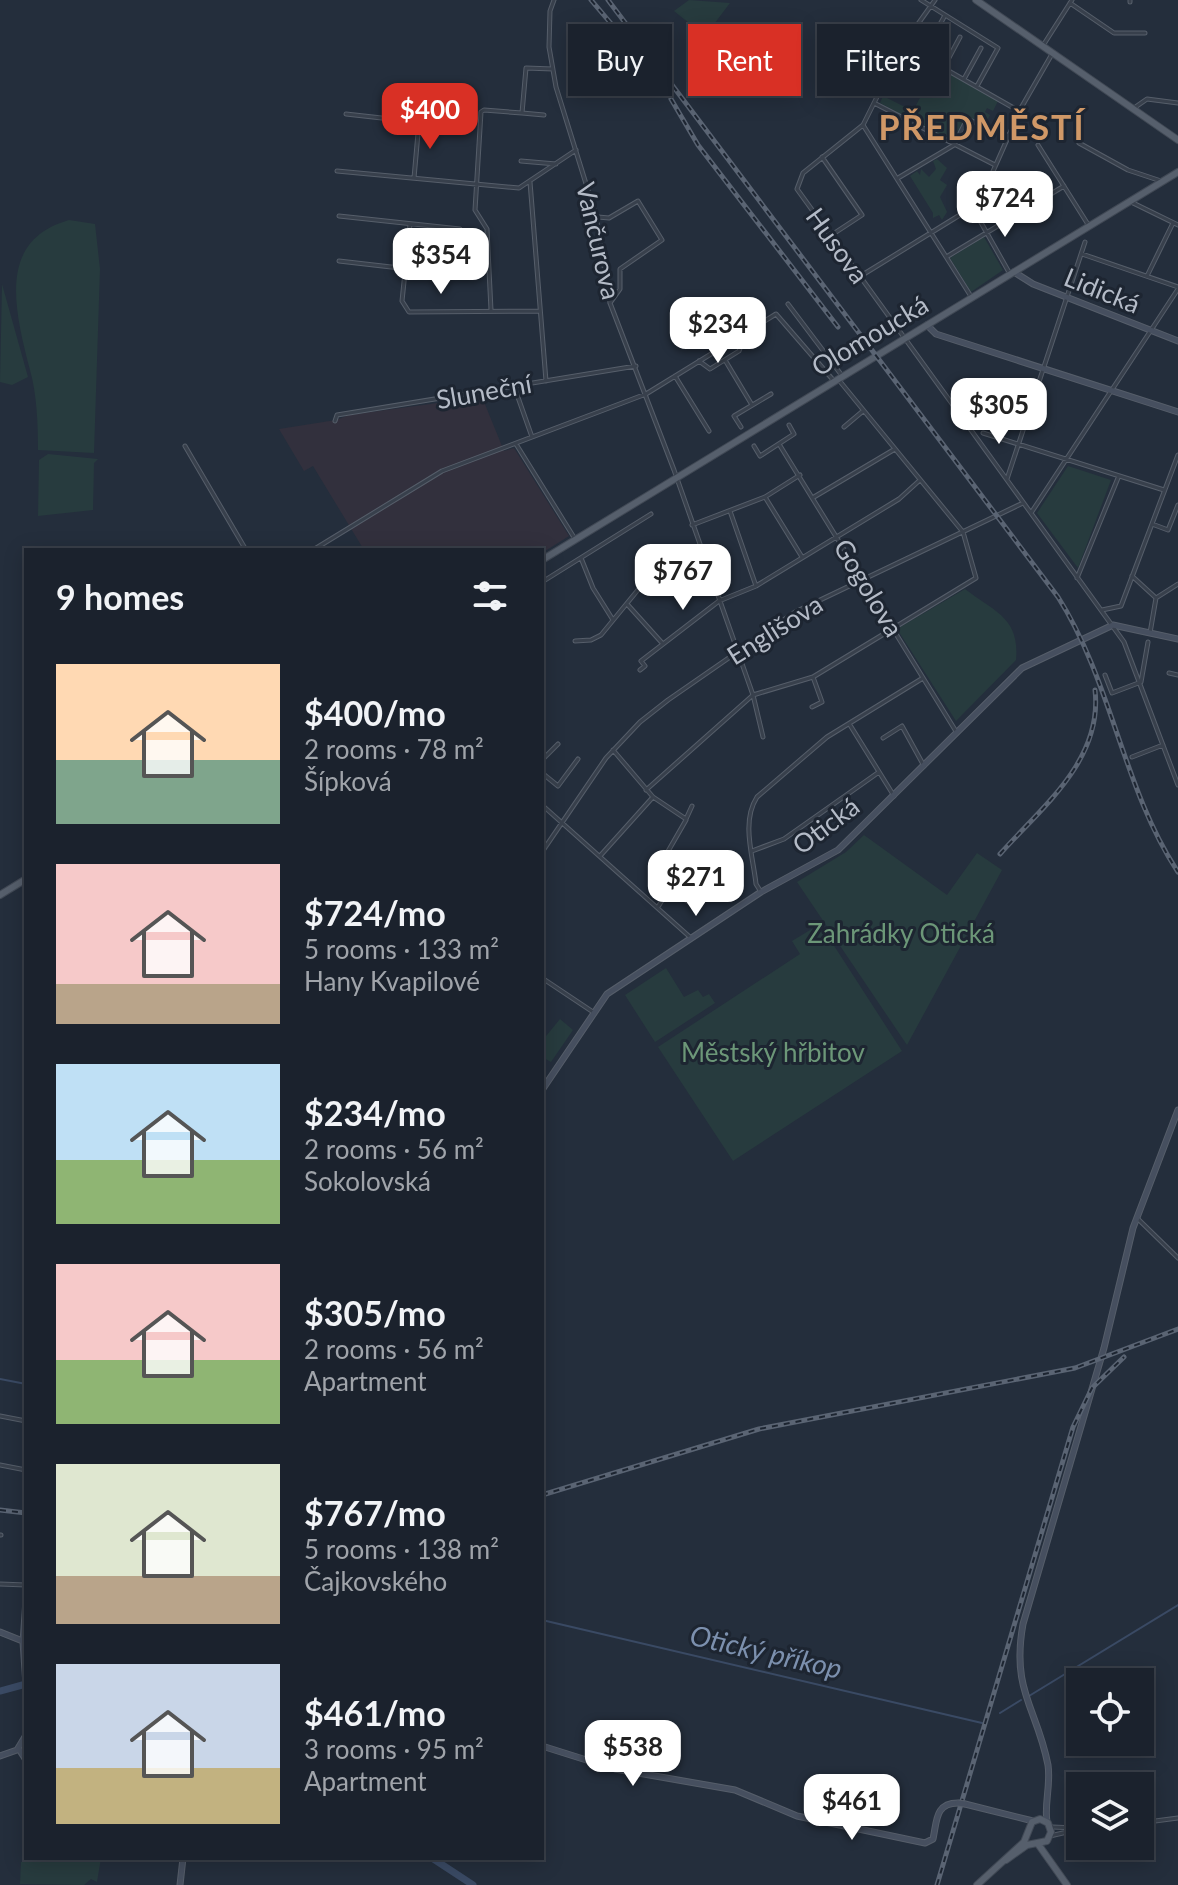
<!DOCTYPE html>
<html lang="en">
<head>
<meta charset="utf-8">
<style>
  :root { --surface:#1b222d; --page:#282f39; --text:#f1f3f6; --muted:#a0a4aa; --line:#393f49; --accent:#d93025 }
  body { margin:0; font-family:Lato,sans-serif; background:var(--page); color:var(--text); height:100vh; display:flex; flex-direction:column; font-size:30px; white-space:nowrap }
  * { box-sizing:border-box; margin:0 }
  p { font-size:26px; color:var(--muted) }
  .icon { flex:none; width:44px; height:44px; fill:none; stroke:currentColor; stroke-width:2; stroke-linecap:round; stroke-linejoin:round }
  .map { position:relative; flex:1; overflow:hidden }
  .drawer { position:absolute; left:24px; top:548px; width:520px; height:1312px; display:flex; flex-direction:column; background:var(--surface); border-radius:0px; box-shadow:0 4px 20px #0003,0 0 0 2px var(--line) }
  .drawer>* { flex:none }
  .hud { position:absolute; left:568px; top:24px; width:490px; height:72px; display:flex; gap:16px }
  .fabs { position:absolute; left:1066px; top:1668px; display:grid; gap:16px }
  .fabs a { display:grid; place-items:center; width:88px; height:88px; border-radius:0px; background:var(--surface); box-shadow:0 4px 20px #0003,0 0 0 2px var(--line); font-size:40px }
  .price { position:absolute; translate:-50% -68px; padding:0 18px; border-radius:16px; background:#fff; color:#222; font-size:26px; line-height:52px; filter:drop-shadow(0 2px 4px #0008) }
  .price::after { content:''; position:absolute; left:50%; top:48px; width:24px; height:18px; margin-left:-12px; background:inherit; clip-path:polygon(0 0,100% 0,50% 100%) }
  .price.selected { background:var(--accent); color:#fff }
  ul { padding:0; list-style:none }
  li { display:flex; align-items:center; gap:24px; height:200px; padding:0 32px }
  li span { display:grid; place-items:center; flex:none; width:224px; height:160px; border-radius:0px; color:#555 }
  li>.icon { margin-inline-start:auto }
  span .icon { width:96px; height:96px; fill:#fffc; stroke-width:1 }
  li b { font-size:34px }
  h2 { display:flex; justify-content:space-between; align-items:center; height:96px; padding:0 32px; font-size:34px }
  .tag { padding:0 28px; border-radius:0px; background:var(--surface); box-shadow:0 4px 20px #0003,0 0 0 2px var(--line); font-size:28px; line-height:72px }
  .tag.selected { background:var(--accent); color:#fff }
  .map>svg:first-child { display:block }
</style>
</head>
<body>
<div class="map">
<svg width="1178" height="1885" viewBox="0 0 1178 1885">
  <rect width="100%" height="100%" fill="#242e3c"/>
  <path fill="#32303d" d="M482,397L504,451L514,448L569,536L542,553V550H364L313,466L304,471L279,429L336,420L349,415Z"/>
  <path fill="#273b3e" d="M689,0L730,3L705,36L674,11Z
    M943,70L998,101L993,111L987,108L985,112L990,115L986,123L965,118L954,143L880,103L883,96L913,111L933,73Z
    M937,159L947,168L940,180L947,185L940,197L947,212L942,220L939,215L933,218V213L910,176L917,171L920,175L921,169L929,177L936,169L933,161Z
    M69,220L95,224L100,269L94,453L38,450C38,425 37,395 30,370C12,302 0,240 69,220Z
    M984,237L1003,270L971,292L950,258Z
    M2,284L28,377L12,385L0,382Z
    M48,454L98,459L94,463L93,510L38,516L39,460Z
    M1068,466L1111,480L1078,568L1037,513Z
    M965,589C995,612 1020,618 1016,660L956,721L897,629Z
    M864,835L947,895L977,853L1002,870L907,1045L797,882L846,852Z
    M820,924L902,1051L733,1161L658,1047L800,954L792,941Z
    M666,968L684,997L698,990L703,997L709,994L715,1003L655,1042L625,995Z
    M560,1019L573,1030L551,1062L542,1057V1041Z
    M88,1858H101L97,1882L91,1879L84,1885L20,1884L21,1862Z"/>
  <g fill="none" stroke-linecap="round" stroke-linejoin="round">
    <path stroke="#3a4a64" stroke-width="2" d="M0,1379L26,1384
      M542,1620L982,1723
      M1029,1696L1178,1605
      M1000,1713L1021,1700"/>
    <path stroke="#3a4a64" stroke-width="7" d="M0,1691L26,1684
      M432,1858L473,1885"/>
    <g stroke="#565e6a" stroke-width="5">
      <path id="street" d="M554,0L550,11L549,47L556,87L596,216L610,303L674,470L753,695L763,737
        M921,0L998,48L977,86
        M935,0L903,45L863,125L803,173L797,189L1124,642L1178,785
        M1130,2V0
        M1070,3L1114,33H1145
        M1044,44L1072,0
        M903,45L1019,111
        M923,55L944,17
        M944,67L960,37
        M964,79L981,48
        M874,103L995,165
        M1134,108L1147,99L1178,103
        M522,113L544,115
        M346,114L453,126
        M863,125L972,298
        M1079,143L1128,170L1161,181
        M1038,145L1089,226
        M822,157L862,215L830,236
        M521,161L556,164
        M337,171L519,188L576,150
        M414,178L419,122
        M898,178L954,145L967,119L1009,136
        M530,182L546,381
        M1131,202L1178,225
        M339,216L460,229
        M598,217L609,218L638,201L662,240L620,269V289L610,303
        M410,224L402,301L409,312L540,311
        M1082,254L1178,287
        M948,256L1064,186
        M339,261L426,271
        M1010,274L975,212L1021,108L1052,54
        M1147,276L1173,223
        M859,277L968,210H976
        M788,304L843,377
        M491,310L487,229L475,210L481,112L484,110L522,113L526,68L553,69
        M725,360L752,405
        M699,361L710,369L739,351L742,343L739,337
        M675,376L709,431
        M514,386L532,437
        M335,421L337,415L636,366
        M741,427L734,416L771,394
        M844,427L863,411
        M983,433L1164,490
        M516,444L575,539
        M779,444L957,733
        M185,446L246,550
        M754,446L760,456L794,434L789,425
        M1007,479L1085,242
        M765,497L802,557
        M814,497L895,449
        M730,511L756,586
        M1031,513L1178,289
        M1152,524L1168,530L1178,505
        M692,525L765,497L800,475
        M313,550L442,471L646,394L776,314L834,381
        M581,558L593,588L613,620
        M1132,576L1156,598L1150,633
        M1077,578L1118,478
        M542,582L651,514
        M1156,598L1178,584
        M627,604L663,644
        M1102,610L1121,606L1178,455
        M575,641L591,640L601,635L646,580L654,555
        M640,670L645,666L641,661L719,601L756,586L899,499L920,480
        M1169,673L1178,675
        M1105,675L1112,693L1141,682L1148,642
        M812,707L822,702L813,677
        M850,725L894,796
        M883,738L902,726L924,766
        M613,750L653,797L686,819L692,806
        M1132,757L1163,745
        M542,760L558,744
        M542,773L558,786L578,759
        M646,790L753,695L813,677L976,578L963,532L838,379
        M542,805L691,938
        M752,851L784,839L879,772
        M542,852L606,758L640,722L668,700L795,612L1023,503
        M600,856L653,797
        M680,871L687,869L695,856
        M669,890L694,905L721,887
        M761,892L756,884C753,856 741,822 757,797L827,737L923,678
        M658,907L680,871L663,860L686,820
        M542,978L593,1012
        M1138,1219L1178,1258
        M0,1416L26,1421
        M0,1465L26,1470
        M0,1535H1
        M0,1584L26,1585
        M1140,1823L1178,1818
        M1052,1827L1076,1828
        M1050,1836L1080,1829"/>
    </g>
    <g stroke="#565e6a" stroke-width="7">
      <path id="secondary" d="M1014,272L1033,284L1178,341
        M927,325L936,334L1178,412
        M542,1090L607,994L761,892L838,850L1022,668L1113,625L1178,639
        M26,1600L23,1642L26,1685
        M0,1632L25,1642
        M542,1746L615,1769L735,1790L797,1816L925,1843L933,1839C937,1821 935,1803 958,1803
        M19,1749L26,1760
        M0,1756L17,1750L26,1735
        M965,1804L1033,1821
        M1047,1822C1044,1804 1051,1785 1048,1765C1037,1708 1011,1691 1023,1624L1104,1348L1133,1228L1178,1110
        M180,1885L183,1858"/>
    </g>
    <g stroke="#414955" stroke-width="8">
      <path id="primary" d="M976,0L1178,140
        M542,560L1178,172
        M0,895L26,879
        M1038,1844L1067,1885
        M977,1885L1024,1842L1032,1822L1040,1819L1048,1823L1051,1832L1047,1841L1027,1845L1006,1860"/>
    </g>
    <use href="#street" stroke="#38404c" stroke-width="3"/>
    <use href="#secondary" stroke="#464f5f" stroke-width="5"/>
    <use href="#primary" stroke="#565f6c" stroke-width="6"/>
    <g stroke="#5a6473" stroke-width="5">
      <path id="rail" d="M591,0L614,27
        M608,0L1058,597C1112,682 1123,789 1178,872
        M671,99L698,145L838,327
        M1000,854C1042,807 1103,760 1095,690
        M542,1495L759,1429L1075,1368L1178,1329
        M0,1510L26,1513
        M937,1885L1073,1427L1092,1388L1124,1357"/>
    </g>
    <use href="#rail" stroke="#1d2531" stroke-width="2" stroke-dasharray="6" stroke-linecap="butt"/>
    <g stroke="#565e6a" stroke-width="7" stroke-linecap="butt">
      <path id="secondary-bridge" d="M958,1803L965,1804"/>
    </g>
    <use href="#secondary-bridge" stroke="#464f5f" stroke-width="5"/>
  </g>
  <g text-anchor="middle" stroke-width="6" stroke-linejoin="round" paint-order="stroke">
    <g font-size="26" fill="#b4bbc7" stroke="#1d2531">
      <text transform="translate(598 241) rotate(77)" y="9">Vančurova</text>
      <text transform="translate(837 246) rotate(54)" y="9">Husova</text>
      <text transform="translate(1102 291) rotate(22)" y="9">Lidická</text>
      <text transform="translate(870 336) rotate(-31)" y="9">Olomoucká</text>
      <text transform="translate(484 392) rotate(-10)" y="9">Sluneční</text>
      <text transform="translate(868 588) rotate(59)" y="9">Gogolova</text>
      <text transform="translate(775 630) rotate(-32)" y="9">Englišova</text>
      <text transform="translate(826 826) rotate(-37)" y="9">Otická</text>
    </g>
    <g font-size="26" fill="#6c9778" stroke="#1d2531">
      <text x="901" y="943">Zahrádky Otická</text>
      <text x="773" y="1062">Městský hřbitov</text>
    </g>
    <g font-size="28" font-style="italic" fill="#7c90ae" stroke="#1d2531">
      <text transform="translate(766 1652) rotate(13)" y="10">Otický příkop</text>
    </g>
    <g font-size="34" font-weight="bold" letter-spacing="2" fill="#d09867" stroke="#1d2531">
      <text x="982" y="140">PŘEDMĚSTÍ</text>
    </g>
  </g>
</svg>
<div class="fabs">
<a><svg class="icon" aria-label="locate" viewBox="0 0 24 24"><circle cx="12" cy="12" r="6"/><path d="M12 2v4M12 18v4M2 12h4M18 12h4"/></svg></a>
<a><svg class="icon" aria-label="layers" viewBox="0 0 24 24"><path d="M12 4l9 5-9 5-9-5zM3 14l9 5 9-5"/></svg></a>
</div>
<b class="price selected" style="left:430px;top:151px">$400</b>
<b class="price" style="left:1005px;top:239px">$724</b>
<b class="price" style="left:441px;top:296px">$354</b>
<b class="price" style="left:718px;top:365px">$234</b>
<b class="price" style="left:999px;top:446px">$305</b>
<b class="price" style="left:683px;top:612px">$767</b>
<b class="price" style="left:696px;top:918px">$271</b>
<b class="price" style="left:633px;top:1788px">$538</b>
<b class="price" style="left:852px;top:1842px">$461</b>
<div class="hud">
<a class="tag">Buy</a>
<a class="tag selected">Rent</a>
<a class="tag">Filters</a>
</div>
<section class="drawer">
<h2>9 homes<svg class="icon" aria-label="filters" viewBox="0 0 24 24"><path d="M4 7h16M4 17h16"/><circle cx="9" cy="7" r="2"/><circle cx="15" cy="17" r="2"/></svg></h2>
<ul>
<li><span style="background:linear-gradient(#ffd9b3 60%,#7fa58c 0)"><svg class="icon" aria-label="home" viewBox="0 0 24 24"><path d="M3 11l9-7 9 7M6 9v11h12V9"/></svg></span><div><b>$400/mo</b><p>2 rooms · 78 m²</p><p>Šípková</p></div></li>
<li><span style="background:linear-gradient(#f6c9c9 75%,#b9a48a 0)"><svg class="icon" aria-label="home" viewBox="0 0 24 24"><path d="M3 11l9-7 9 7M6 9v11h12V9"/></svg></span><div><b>$724/mo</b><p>5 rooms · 133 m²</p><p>Hany Kvapilové</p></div></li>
<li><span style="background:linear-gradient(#bfe0f5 60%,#8fb573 0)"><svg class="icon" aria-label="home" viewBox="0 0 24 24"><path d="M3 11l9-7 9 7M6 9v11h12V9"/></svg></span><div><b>$234/mo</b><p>2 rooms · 56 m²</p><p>Sokolovská</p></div></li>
<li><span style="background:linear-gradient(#f6c9c9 60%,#8fb573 0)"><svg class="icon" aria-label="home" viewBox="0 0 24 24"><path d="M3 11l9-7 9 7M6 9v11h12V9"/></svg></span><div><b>$305/mo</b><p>2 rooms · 56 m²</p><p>Apartment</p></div></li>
<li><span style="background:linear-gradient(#dfe7d0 70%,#b9a48a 0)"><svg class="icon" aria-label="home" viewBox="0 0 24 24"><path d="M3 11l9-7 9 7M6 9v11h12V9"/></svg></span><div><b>$767/mo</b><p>5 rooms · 138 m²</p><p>Čajkovského</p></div></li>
<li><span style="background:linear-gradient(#c9d6e8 65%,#c2b280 0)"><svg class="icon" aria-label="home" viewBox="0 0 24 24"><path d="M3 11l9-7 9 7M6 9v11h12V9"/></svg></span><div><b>$461/mo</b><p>3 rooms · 95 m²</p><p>Apartment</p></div></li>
</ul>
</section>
</div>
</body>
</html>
